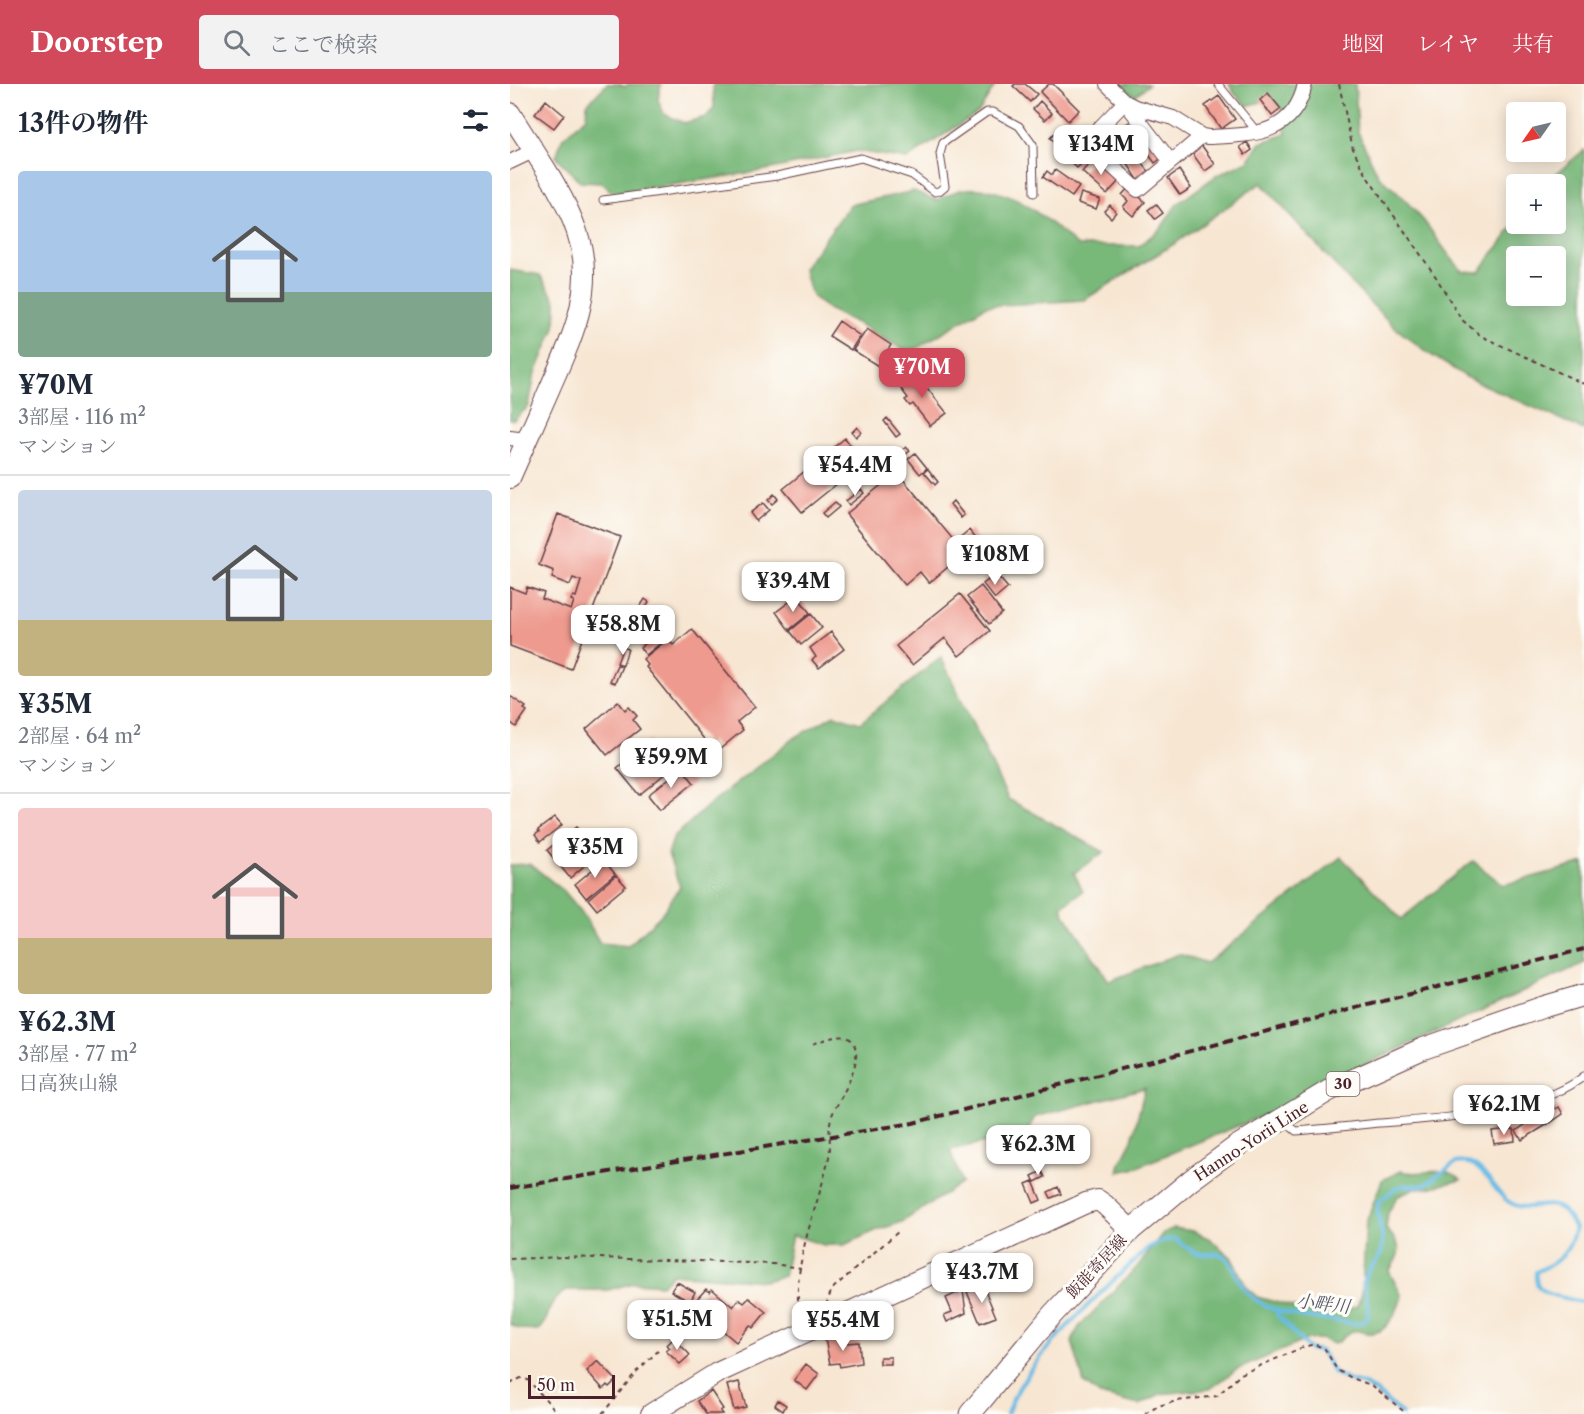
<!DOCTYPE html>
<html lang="ja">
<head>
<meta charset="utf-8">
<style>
  :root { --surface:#fff; --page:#f2f2f3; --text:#1f2937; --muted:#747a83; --line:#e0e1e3; --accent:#d1495b }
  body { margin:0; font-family:"Libre Caslon Text","Noto Serif JP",serif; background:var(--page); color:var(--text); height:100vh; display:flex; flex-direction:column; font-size:22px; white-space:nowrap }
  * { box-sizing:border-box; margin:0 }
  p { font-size:20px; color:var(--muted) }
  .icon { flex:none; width:33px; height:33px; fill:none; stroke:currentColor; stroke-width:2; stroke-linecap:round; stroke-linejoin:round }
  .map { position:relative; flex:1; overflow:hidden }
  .drawer { display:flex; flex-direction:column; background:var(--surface); width:510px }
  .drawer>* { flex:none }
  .needle { width:39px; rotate:236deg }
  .fabs { position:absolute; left:996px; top:18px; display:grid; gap:12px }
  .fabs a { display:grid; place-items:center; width:60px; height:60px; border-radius:6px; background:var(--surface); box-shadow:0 3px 15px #0003; font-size:30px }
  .scale { position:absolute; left:18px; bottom:15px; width:87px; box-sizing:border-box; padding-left:6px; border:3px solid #4a1f2b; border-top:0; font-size:16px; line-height:21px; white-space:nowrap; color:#4a1f2b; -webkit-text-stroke:4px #fdfcf7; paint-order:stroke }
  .price { position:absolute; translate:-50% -51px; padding:0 14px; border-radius:12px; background:#fff; color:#222; font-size:20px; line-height:39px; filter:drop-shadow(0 2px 3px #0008) }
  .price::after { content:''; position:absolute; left:50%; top:36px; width:18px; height:14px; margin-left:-9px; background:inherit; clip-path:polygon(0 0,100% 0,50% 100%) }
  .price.on { background:var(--accent); color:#fff }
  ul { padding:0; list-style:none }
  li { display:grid; align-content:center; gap:12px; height:318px; padding:0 18px }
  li+li { border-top:2px solid var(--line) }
  li span { display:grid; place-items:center; height:186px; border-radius:6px; color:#555 }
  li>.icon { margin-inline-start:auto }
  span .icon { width:108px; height:108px; fill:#fffc; stroke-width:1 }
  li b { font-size:26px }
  h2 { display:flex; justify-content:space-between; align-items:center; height:72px; padding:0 18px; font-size:26px }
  header { display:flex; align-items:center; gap:36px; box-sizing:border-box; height:84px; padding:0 30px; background:var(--accent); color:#fff }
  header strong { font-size:28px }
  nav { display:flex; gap:33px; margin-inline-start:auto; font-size:21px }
  .search { width:420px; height:54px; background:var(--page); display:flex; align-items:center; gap:15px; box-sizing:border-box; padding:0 21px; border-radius:6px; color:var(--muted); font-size:22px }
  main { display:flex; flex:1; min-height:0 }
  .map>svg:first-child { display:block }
</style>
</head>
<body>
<header>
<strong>Doorstep</strong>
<div class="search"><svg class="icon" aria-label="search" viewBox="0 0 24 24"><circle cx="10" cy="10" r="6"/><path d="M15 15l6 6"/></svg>ここで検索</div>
<nav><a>地図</a><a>レイヤ</a><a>共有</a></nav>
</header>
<main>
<section class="drawer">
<h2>13件の物件<svg class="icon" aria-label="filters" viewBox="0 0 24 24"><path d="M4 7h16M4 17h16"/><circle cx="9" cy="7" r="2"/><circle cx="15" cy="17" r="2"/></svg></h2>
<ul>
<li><span style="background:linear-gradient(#a9c7e8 65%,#7fa58c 0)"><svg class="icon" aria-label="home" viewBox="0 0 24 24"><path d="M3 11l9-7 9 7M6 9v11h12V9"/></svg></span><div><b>¥70M</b><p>3部屋 · 116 m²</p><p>マンション</p></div></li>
<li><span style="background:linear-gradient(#c9d6e8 70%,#c2b280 0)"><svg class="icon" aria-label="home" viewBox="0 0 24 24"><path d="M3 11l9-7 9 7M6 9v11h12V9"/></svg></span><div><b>¥35M</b><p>2部屋 · 64 m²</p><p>マンション</p></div></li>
<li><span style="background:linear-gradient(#f6c9c9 70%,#c2b280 0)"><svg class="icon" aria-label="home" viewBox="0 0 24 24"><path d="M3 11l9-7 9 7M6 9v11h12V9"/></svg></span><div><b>¥62.3M</b><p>3部屋 · 77 m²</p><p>日高狭山線</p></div></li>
</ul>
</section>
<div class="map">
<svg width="1074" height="1330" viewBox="0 0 1074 1330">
  <rect width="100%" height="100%" fill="#fdfcf7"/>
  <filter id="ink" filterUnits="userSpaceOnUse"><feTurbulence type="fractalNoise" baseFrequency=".0167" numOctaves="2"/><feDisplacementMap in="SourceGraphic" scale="12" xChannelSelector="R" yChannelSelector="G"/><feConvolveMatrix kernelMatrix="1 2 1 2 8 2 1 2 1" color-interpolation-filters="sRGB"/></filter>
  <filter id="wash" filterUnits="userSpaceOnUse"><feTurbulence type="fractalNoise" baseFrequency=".008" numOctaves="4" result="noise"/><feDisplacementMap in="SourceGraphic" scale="24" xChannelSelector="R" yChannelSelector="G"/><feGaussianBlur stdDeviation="1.35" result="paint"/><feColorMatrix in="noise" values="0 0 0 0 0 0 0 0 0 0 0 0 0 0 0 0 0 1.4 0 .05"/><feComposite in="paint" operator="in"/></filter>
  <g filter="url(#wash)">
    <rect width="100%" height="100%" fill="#f7e6d2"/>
    <path fill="#78b879" stroke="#616c52" stroke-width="1.5" fill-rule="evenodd" d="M97,0H109L115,3L118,0H151L148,16L154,30L174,39L196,33L204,24L203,0H486L469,28L397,75L346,67L251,87L110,109L101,107L92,99L70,98L46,73L52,55L76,33L77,20Z
      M608,0H639L625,12Z
      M719,0H845L848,48L868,91L895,116L914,137L938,170L952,187L969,188L1006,139L1046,140V100H1034L1074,66V346L958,294L921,271L884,243L843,201L751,99L667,158L574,216L476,222L399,269L349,240L318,225L302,212L293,185L340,121L404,107L426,116C436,112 447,105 457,105C504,102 535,135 568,162H629L651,144L667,120L706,92L738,77L751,59L776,50L772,27L762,15L737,22L724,9ZM1006,172H1046V212H1006Z
      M0,186L30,191L46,217L45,243L24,294L19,322L4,336H0Z
      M431,573L498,715L594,768L564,789L573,807L552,822L554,829L599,897L669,870L697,879L831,773L891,835L963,777L993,801L1074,779V879L861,978L762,1028L622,1085L608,1088L610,1079L622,1056L635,1004L525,1033L516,1049L440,1066L452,1099L392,1138L365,1147L334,1161H314L282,1151L274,1192L254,1197L162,1190L152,1201L123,1199L98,1206H55L41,1221L36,1236L29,1246L9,1245L0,1240V781L20,780L54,807L74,831L90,859L118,862L150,832L170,803L158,770L164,753L201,719L284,654L324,631L350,639Z
      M891,1087C912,1094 933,1078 951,1096L918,1104H904L887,1113L878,1129L876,1145C893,1162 892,1168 879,1187L892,1212C888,1226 877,1251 859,1249C852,1249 847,1244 840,1248C834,1251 831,1257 824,1260L811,1255H798L726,1286L700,1305L650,1310L629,1321L590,1311L574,1299L562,1257L569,1243L627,1183L653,1149L664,1144L683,1147L700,1155L721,1173L737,1204L747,1213L809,1230L816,1225L834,1226L847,1222L852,1209L856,1139L872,1096Z"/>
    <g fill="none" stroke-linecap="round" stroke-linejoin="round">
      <path stroke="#69bce5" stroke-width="4" d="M768,1227L767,1231L799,1265L811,1267L824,1289L840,1297L853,1300L865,1307L892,1330
        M497,1330C515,1274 595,1205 638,1164L651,1157L665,1155C673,1160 683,1170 693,1170C701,1171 707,1167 715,1173C725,1182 727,1198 737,1208C760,1234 808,1233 841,1239C872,1242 852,1210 854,1196C856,1185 868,1179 871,1168C876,1150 866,1137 868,1118C889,1103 884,1100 912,1102C920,1098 941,1081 946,1079C973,1073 982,1108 999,1118C1027,1135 1043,1101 1065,1144C1059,1170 1050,1177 1026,1188C1024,1209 1039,1210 1055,1214C1061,1216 1067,1218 1074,1218"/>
    </g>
    <g id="blocks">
      <path fill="#ee9a8e" d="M505,0H515L527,10L520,18L503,2Z
        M539,0H543L569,26L558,37L530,8Z
        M758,9L771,25L762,32L750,16Z
        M709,12L725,35L711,45L695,22Z
        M36,16L54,31L44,44L25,30Z
        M530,17L542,29L535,36L523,25Z
        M624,35L630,43L622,50L615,41Z
        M554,40L561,47L547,61L540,54Z
        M611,53L616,61L607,67L602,58Z
        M555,55L576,75L567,84L546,65Z
        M641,56L654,72L645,79L633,63Z
        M737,58L742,66L735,71L730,63Z
        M692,62L705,80L695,87L682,69Z
        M625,69L640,89L629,97L615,76Z
        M586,73L610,96L597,110L572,88Z
        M545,86L569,103L562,113L533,93L537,87L542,91Z
        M669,86L681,104L670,111L658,94Z
        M619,103L635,118L623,132L613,123L618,117L612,111Z
        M571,109L590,115L586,125L568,119Z
        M646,120L653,129L645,135L638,126Z
        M600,121L606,128L601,134L594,127Z
        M329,237L350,252L341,266L319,252Z
        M357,245L381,261L368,282L343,266Z
        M405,289L437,329L420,342L403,320L400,322L395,316L398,314L388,301Z
        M377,334L390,350L386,353L374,337Z
        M347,343L351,348L346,353L342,348Z
        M335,354L354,378L292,428L273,405Z
        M396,363L400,367L392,373L389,369Z
        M405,369L417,384L410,390L398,375Z
        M418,385L428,398L425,401L414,388Z
        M387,388L446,459L442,462L450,473L419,499L410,488L395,501L336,430Z
        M351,405L354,409L339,421L336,417Z
        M264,410L268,415L262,420L258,416Z
        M443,417L454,431L451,434L440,420Z
        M325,418L329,423L316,434L312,429Z
        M253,419L259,426L246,437L240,429Z
        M48,430L110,453L61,585L0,562V503L15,509L17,503L34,509L32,515L61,526L64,517L61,516L63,512L66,513L71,497L63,494L60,501L42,494L44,487L29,481Z
        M460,446L473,463L460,473L447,457Z
        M486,490L498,504L485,515L473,500Z
        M471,502L492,529L479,540L457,513Z
        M450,510L480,547L449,572L435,554L402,581L386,562Z
        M287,512L300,529L279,546L266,528Z
        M135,515L139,518L131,532L126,529Z
        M301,530L312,544L291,561L280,547Z
        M125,531L130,533L124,548L120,547Z
        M182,545L245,623L227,638L233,646L209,666L202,657L198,660L136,583L138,581L133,575L158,555L163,561Z
        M321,548L334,565L309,584L302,576L306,573L300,564Z
        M147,550L153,557L136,571L130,564Z
        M113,563L118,565L113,581L107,579Z
        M107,581L112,582L105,599L100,597Z
        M0,612L16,623L14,625L17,627L6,643L0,638Z
        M108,617L115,626L119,623L127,632L123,636L130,645L97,671L76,645Z
        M139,657L146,665L151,662L168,679L129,711L107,684Z
        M172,684L184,699L150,726L138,711Z
        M45,733L52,741L30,758L25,751L29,748L28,746Z
        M66,743L88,770L60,794L37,766Z
        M94,776L105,790L76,814L65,800Z
        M106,791L116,802L87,826L78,815Z
        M1043,1022L1045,1025L1049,1023L1053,1030L1040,1039L1033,1029Z
        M1031,1030L1038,1040L1012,1056L1006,1047Z
        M1004,1045L1005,1057L984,1060L982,1047Z
        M532,1087L535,1093L525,1098L522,1092Z
        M523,1097L531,1116L524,1119L516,1100Z
        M548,1103L551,1110L541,1114L538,1108Z
        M167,1198L185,1208L180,1218L161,1207Z
        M473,1201L486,1233L470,1239L457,1208Z
        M196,1205L200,1208L202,1205L223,1223L229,1215L234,1219L239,1214L256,1228L243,1244L240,1241L226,1258L185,1223L189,1218L186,1216Z
        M453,1206L456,1229L437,1238L434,1231L442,1228L436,1214Z
        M326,1253L327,1257L337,1256L338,1259L349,1258L351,1279L330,1283L329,1279L320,1280L315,1255Z
        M164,1254L180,1271L170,1280L156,1267L160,1264L157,1261Z
        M370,1273H381V1280H370Z
        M88,1277L106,1296L99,1303L97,1301L93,1305L77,1287Z
        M296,1280L309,1290L297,1306L284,1296Z
        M229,1298L236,1323L224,1326L217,1301Z
        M201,1307L213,1325L210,1327L212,1330H196L187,1317Z
        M268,1316L276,1321L273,1327L265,1321Z"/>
    </g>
  </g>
  <g filter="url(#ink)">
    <use href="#blocks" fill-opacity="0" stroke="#643d44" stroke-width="1.5"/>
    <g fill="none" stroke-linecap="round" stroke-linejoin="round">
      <g stroke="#643d44" stroke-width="9">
        <path id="service" d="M708,0L748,49
          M93,116L267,92L351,74L402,91L425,108L429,107L435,102L430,70L433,59L477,28H483L509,42L523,61L524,109
          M774,1037L786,1047C814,1045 841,1042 869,1039C927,1035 1029,1029 1074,992"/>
      </g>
      <g stroke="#643d44" stroke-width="16">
        <path id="minor" d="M597,0L615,18L625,23L663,34L692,52L698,53C741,51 784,52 795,0
          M0,78L23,67
          M661,78L615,18L576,58L628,106L692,52
          M0,354L16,356"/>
      </g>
      <g stroke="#643d44" stroke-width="22">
        <path id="secondary" d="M0,29C23,67 53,106 67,148C87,206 61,255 39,306C26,335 13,365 0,394
          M141,1330L207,1289L576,1119L588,1116L595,1121L621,1146"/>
      </g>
      <g stroke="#643d44" stroke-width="23">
        <path id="primary" d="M460,1330L542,1231L621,1146L681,1096L727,1062L820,1006L912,965L1033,923L1074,911"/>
      </g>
      <path stroke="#643d44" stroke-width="2" stroke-dasharray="4.5 4.5" stroke-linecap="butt" d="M829,0L843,65L858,94L926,193L951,235L971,252L1074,300
        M0,1175L53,1173L189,1177L263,1180L291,1184
        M316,1221L322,1205L389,1147
        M290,1234C280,1180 308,1125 319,1073C322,1058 316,1044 323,1029C331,1012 356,975 342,957C334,946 309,958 299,961
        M0,1300L11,1294L18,1296L49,1330
        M92,1330L126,1288L148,1267
        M635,1330L648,1322L667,1317L707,1312L731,1290L791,1264L804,1260L815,1265L827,1286L842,1294L863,1302L897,1330"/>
      <use href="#service" stroke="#fff" stroke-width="7"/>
      <use href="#minor" stroke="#fff" stroke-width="14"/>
      <use href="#secondary" stroke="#fff" stroke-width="20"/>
      <use href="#primary" stroke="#fff" stroke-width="21"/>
      <path stroke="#4a1f2b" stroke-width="4" stroke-dasharray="9 4.5" stroke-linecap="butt" d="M0,1104L403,1039L1074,865"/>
    </g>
  </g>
  <g text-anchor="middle" stroke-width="6" stroke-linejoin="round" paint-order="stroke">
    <rect fill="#fdfcf7" stroke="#806168" stroke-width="1.5" x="816.5" y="988" width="33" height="24" rx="4.5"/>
    <g font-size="15" font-weight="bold" fill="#4a1f2b">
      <text x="833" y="1005">30</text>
    </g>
    <g font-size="16" fill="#4a1f2b" stroke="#fdfcf7">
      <text transform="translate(741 1057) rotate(-33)" y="6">Hanno-Yorii Line</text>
      <text transform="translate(586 1182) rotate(-47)" y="6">飯能寄居線</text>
    </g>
    <g font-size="18" font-style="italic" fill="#55566c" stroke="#fdfcf7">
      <text transform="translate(813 1220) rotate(7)" y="6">小畔川</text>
    </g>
  </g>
</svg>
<div class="fabs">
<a><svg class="needle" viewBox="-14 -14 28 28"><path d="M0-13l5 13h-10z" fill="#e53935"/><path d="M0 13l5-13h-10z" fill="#747a83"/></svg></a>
<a>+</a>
<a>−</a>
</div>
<div class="scale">50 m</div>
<b class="price" style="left:591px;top:92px">¥134M</b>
<b class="price on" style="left:412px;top:315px">¥70M</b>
<b class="price" style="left:345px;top:413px">¥54.4M</b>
<b class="price" style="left:485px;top:502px">¥108M</b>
<b class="price" style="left:283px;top:529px">¥39.4M</b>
<b class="price" style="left:113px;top:572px">¥58.8M</b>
<b class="price" style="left:161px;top:705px">¥59.9M</b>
<b class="price" style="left:85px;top:795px">¥35M</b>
<b class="price" style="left:994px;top:1052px">¥62.1M</b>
<b class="price" style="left:528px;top:1092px">¥62.3M</b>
<b class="price" style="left:472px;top:1220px">¥43.7M</b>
<b class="price" style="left:167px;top:1267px">¥51.5M</b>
<b class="price" style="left:333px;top:1268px">¥55.4M</b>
</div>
</main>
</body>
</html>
